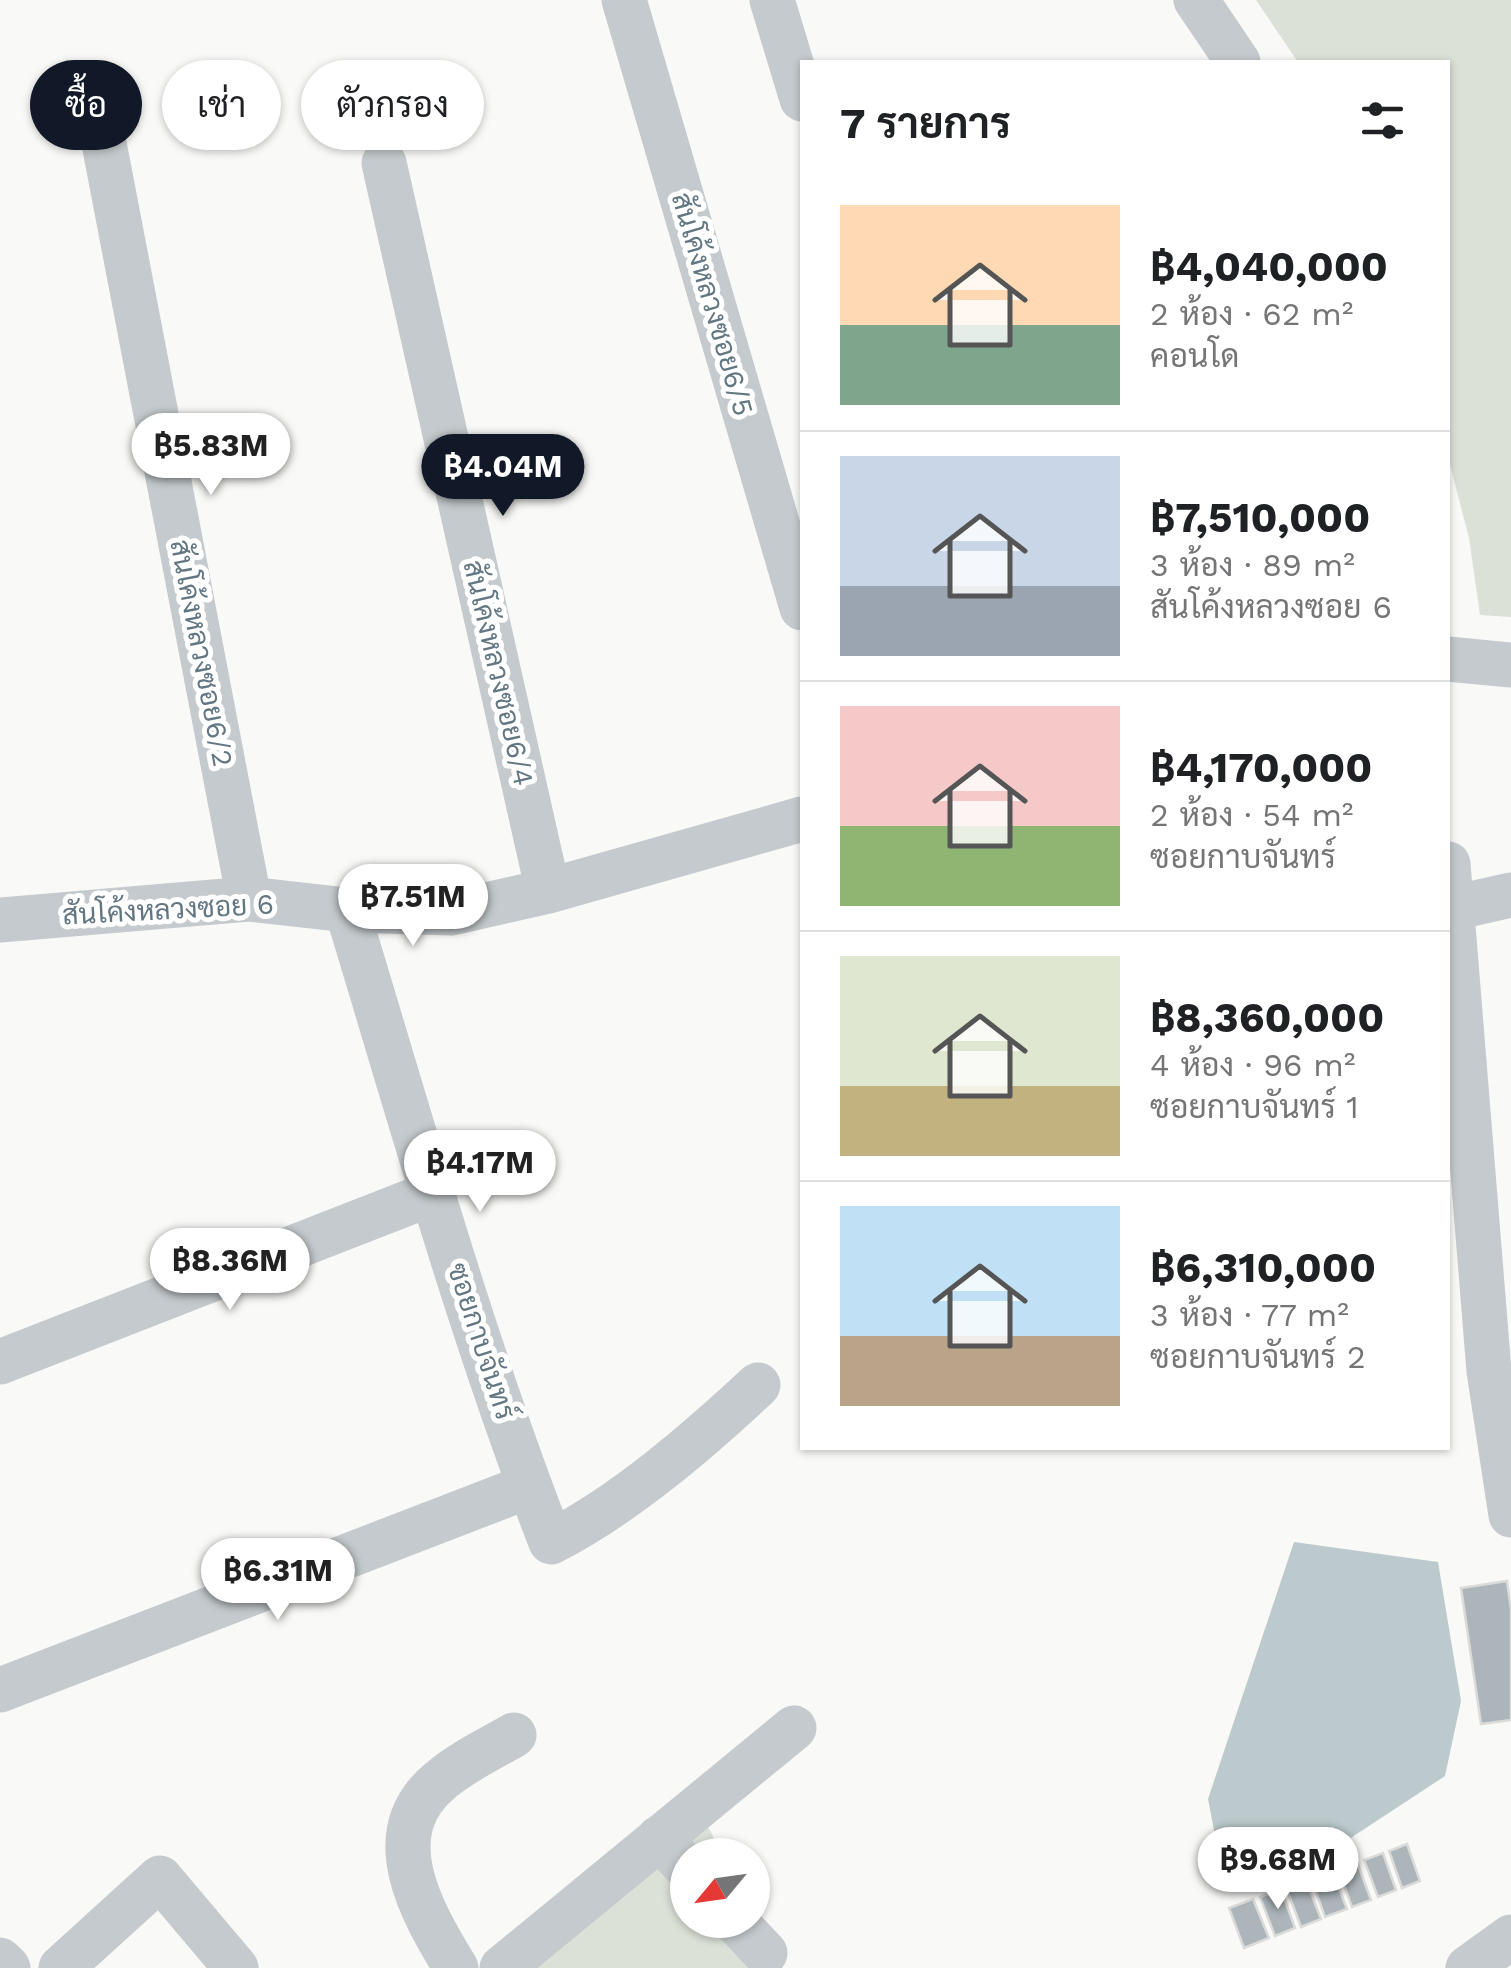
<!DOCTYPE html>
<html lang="th">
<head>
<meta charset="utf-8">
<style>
  :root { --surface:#fff; --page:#f2f2f2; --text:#202124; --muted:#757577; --line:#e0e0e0; --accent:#111827 }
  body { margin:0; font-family:"Work Sans",Sarabun,sans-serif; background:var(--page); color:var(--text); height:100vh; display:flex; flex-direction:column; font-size:38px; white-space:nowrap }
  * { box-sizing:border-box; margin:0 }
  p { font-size:32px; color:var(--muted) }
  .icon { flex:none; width:55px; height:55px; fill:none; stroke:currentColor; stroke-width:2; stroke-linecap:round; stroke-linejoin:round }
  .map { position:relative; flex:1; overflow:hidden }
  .side { position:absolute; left:800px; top:60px; width:650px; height:1390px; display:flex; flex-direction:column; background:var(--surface); border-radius:0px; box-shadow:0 2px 8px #0004 }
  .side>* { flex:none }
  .hud { position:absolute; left:30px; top:60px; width:620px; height:90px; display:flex; gap:20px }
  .needle { width:65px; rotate:241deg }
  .controls { position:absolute; left:670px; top:1838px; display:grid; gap:20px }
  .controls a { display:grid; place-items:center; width:100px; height:100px; border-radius:50%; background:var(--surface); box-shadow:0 2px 8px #0004; font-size:50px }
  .price { position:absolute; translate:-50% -85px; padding:0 22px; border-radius:35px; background:#fff; color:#222; font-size:32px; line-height:65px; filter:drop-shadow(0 2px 5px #0008) }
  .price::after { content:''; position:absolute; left:50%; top:60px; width:30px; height:22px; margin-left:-15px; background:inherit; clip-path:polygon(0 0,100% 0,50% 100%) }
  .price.on { background:var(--accent); color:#fff }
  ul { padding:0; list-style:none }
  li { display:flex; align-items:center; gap:30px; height:250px; padding:0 40px }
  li+li { border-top:2px solid var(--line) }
  li span { display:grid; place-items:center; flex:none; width:280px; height:200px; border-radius:0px; color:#555 }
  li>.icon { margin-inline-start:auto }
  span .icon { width:120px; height:120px; fill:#fffc; stroke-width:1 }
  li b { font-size:42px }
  h2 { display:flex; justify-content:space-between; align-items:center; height:120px; padding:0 40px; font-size:42px }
  .tag { padding:0 35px; border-radius:45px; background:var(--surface); box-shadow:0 2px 8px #0004; font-size:35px; line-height:90px }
  .tag.on { background:var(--accent); color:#fff }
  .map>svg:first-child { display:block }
</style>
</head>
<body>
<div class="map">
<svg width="1511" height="1968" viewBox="0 0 1511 1968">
  <rect width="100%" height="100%" fill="#f9f9f7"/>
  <path fill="#dbe1d7" d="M1256,0H1511V617L1480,615L1469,538L1448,457V62H1298Z
    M707,1825L723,1855H688V1920H752L780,1968H536Z"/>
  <path fill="#bccacd" d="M1294,1542L1438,1562L1461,1701L1445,1776L1305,1868L1221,1866L1208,1799Z"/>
  <path fill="#abb5ba" stroke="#dbdbd9" stroke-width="2.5" d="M1507,1581L1511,1609V1720L1481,1724L1461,1588Z
    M1407,1844L1420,1881L1402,1888L1389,1851Z
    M1383,1853L1396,1890L1378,1897L1364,1860Z
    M1357,1862L1371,1900L1352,1907L1338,1869Z
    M1332,1870L1347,1909L1325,1917L1311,1878Z
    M1306,1880L1321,1919L1301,1927L1286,1887Z
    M1281,1889L1295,1928L1275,1936L1260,1897Z
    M1253,1899L1269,1938L1244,1948L1229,1908Z"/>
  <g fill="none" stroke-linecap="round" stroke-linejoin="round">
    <path stroke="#c4cacd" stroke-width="45" d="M624,0L802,608
      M772,0L802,99
      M1196,0L1238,62
      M98,112L249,899
      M384,163L548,891
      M1448,659L1511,665
      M1448,864L1489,1371L1511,1515
      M1449,909L1511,895
      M347,910C411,1120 471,1337 551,1542C624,1505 698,1441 758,1385
      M0,920L249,899L347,910L451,913L548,891L802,819
      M0,1362L433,1193
      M0,1690L529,1486
      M659,1838L688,1869
      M734,1920L765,1953
      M0,1960L8,1968
      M61,1968L160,1878L236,1968
      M456,1968C421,1911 376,1833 441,1780C462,1762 490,1749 514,1735
      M502,1968L794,1728
      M1468,1968L1511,1937"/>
  </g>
  <g text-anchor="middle" stroke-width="10" stroke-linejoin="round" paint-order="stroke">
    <g font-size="28" fill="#637783" stroke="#fff">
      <text transform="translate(713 304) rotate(74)" y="10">สันโค้งหลวงซอย6/5</text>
      <text transform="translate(202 653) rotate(79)" y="10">สันโค้งหลวงซอย6/2</text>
      <text transform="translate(499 673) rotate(77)" y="10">สันโค้งหลวงซอย6/4</text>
      <text transform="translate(168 909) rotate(-3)" y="10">สันโค้งหลวงซอย 6</text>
      <text transform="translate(482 1341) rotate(72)" y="10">ซอยกาบจันทร์</text>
    </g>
  </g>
</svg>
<div class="controls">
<a><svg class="needle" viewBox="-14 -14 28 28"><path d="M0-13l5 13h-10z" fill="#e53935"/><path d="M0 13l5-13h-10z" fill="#757577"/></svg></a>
</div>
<b class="price" style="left:211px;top:498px">฿5.83M</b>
<b class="price on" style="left:503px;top:519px">฿4.04M</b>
<b class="price" style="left:413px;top:949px">฿7.51M</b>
<b class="price" style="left:480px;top:1215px">฿4.17M</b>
<b class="price" style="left:230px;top:1313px">฿8.36M</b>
<b class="price" style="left:278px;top:1623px">฿6.31M</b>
<b class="price" style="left:1278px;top:1912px">฿9.68M</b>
<div class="hud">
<a class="tag on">ซื้อ</a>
<a class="tag">เช่า</a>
<a class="tag">ตัวกรอง</a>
</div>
<section class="side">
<h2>7 รายการ<svg class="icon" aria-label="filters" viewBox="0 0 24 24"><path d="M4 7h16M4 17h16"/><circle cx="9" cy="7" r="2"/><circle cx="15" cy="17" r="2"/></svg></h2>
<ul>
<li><span style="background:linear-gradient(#ffd9b3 60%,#7fa58c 0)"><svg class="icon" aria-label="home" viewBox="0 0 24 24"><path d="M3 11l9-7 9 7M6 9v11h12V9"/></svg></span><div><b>฿4,040,000</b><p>2 ห้อง · 62 m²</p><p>คอนโด</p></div></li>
<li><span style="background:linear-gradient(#c9d6e8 65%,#9aa5b1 0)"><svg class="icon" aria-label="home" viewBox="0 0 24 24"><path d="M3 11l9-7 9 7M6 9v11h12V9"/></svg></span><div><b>฿7,510,000</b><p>3 ห้อง · 89 m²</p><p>สันโค้งหลวงซอย 6</p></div></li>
<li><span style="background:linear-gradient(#f6c9c9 60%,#8fb573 0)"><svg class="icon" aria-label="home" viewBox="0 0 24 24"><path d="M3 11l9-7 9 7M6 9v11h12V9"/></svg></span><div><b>฿4,170,000</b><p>2 ห้อง · 54 m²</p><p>ซอยกาบจันทร์</p></div></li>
<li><span style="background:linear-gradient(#dfe7d0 65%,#c2b280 0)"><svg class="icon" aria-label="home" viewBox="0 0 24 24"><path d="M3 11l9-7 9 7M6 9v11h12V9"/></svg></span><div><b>฿8,360,000</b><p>4 ห้อง · 96 m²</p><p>ซอยกาบจันทร์ 1</p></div></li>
<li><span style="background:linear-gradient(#bfe0f5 65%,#b9a48a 0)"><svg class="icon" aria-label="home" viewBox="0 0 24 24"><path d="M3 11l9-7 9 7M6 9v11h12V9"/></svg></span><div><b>฿6,310,000</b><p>3 ห้อง · 77 m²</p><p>ซอยกาบจันทร์ 2</p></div></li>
</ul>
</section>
</div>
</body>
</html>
